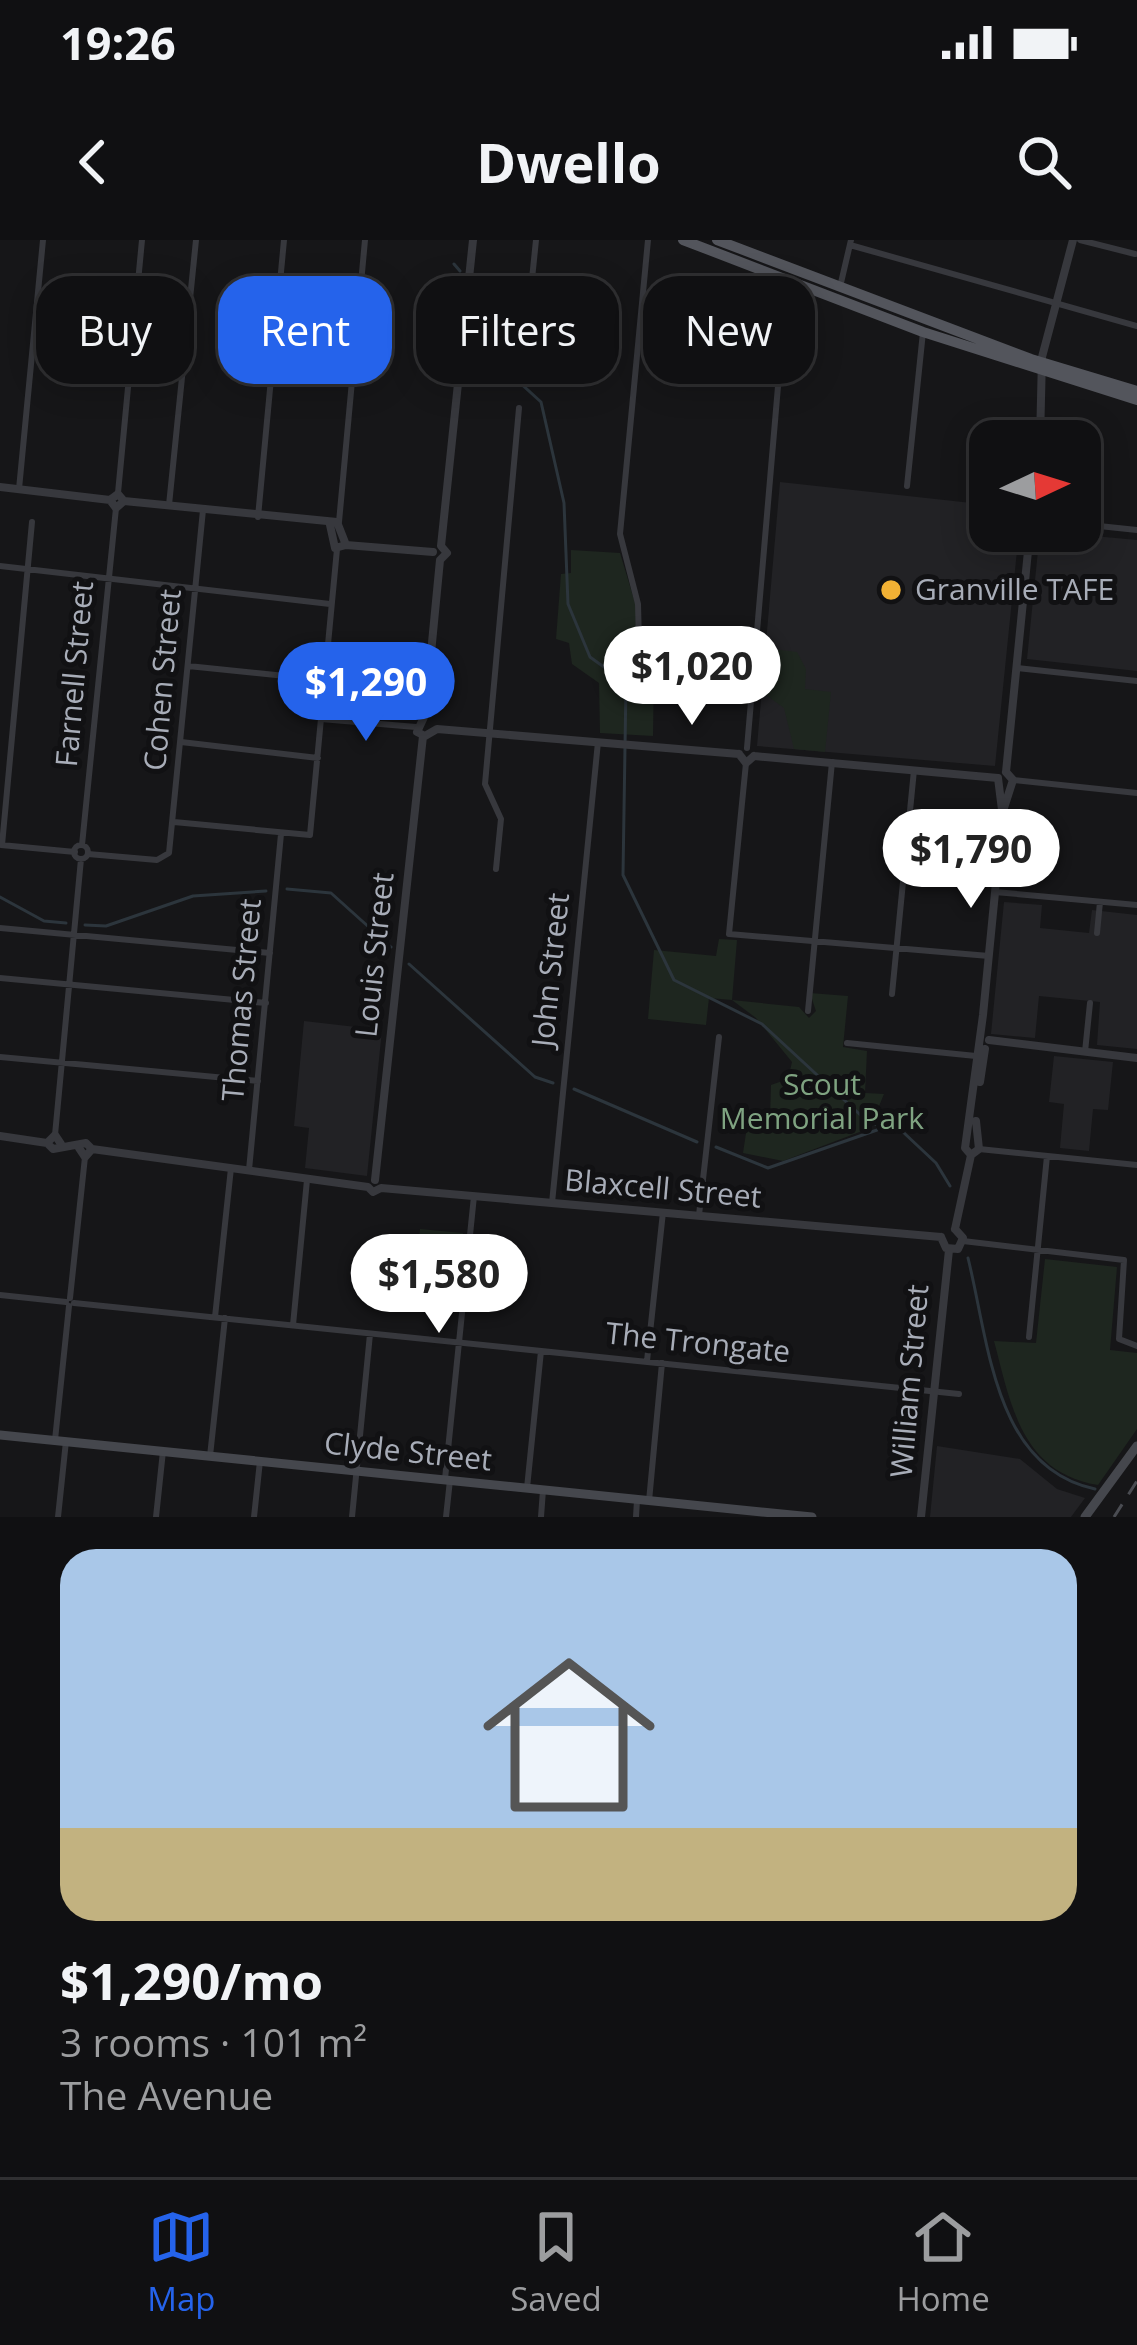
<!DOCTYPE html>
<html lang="en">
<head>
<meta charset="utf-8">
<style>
  :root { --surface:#101012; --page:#1e1e20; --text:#f1f3f6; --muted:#9c9d9f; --line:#303032; --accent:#2563eb }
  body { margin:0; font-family:"Open Sans",sans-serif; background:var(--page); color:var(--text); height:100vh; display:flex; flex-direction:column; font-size:45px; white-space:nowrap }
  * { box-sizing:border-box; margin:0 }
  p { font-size:39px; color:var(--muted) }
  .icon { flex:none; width:66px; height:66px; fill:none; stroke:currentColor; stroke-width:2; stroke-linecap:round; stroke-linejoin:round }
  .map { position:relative; height:1277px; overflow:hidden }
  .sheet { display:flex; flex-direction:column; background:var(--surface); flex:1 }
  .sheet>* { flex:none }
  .top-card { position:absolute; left:36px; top:36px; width:1065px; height:108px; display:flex; gap:24px }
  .needle { width:78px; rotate:86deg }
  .buttons { position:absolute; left:969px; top:180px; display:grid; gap:24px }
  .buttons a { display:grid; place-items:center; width:132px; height:132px; border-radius:24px; background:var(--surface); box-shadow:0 6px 30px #0003,0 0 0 3px var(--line); font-size:60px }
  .price { position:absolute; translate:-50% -102px; padding:0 27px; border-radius:42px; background:#fff; color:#222; font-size:39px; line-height:78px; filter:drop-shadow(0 3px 6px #0008) }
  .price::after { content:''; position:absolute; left:50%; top:72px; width:36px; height:27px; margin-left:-18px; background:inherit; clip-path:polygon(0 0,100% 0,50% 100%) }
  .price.current { background:var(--accent); color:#fff }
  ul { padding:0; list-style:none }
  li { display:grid; align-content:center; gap:24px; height:636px; padding:0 60px }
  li+li { border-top:3px solid var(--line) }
  li span { display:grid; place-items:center; height:372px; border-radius:36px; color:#555 }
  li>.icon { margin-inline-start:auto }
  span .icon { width:216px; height:216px; fill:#fffc; stroke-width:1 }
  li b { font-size:51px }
  .pill { padding:0 42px; border-radius:36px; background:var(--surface); box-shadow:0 6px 30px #0003,0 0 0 3px var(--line); font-size:42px; line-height:108px }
  .pill.current { background:var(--accent); color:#fff }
  .status { display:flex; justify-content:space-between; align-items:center; height:84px; padding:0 60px; background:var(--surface); direction:ltr }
  .status svg { height:33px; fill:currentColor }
  header { display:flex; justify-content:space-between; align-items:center; height:156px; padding:0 60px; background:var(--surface); font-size:54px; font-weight:700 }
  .tabs { display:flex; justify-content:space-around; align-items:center; height:168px; border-top:3px solid var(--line); background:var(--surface); font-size:33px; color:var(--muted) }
  .tabs a { display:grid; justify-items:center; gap:6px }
  .tabs .current { color:var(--accent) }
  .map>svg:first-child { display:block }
</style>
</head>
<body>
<div class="status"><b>19:26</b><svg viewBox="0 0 49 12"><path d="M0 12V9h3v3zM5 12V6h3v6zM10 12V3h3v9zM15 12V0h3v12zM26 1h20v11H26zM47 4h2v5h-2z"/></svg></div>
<header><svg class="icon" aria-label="back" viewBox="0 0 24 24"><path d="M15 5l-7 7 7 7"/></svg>Dwello<svg class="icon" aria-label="search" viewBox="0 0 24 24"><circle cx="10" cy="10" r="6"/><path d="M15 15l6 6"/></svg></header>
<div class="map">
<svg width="1137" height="1277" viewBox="0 0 1137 1277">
  <rect width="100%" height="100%" fill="#161618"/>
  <path fill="#222225" d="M780,242L990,265V291H1019L995,526L757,506Z
    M1040,291L1137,300V431L1027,419Z
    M1004,662L1042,665L1040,688L1089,693L1092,670L1137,675V809L1097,805L1100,762L1039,756L1035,798L991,794Z
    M304,781L382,790L367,936L305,928L309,888L294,886Z
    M1054,816L1113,822L1108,870L1093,869L1089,911L1060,908L1064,864L1049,862Z
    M937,1206L1020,1219L1057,1249L1085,1258L1071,1277H930Z"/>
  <path fill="#1e261f" d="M571,310L620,313L636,366L638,409L654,427L653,496L600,493L599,443L572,424L569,403L556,399L561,334L571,333Z
    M763,408L797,412L806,429L805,449L831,452L825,512L794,509L784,468L762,452Z
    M719,699L737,700L732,760L709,758L706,785L648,779L654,710L716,716Z
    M810,753L848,756L843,807L867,811L865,853L884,854L870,888L783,921L743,913L748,880H770L771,845L788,839L792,822L756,778L732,760L799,767L809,778L816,771Z
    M420,989L463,993L459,1033L416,1029Z
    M1045,1019L1117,1027L1110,1110L1137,1113V1189L1098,1245C1021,1232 1011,1165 994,1101L1036,1103Z"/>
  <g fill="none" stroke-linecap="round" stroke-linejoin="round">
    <path stroke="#2c353c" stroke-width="3" d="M454,24L460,31
      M477,43L484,56L483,109L541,162L564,263L568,364L590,417L626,443L623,635L674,740L762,784L868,882L903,892L936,923L950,946
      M287,649L331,653L391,707
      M0,657L44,681L66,683
      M85,685L106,686L193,656L266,651
      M409,724L535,837L553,843
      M574,849L697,902
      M716,907L768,928L877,890
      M968,1018C989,1102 994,1228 1095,1249"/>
    <path stroke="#37383d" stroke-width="6" d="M648,0L620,294L638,364L639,402L649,420L753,430
      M1080,0L1135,14
      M850,5L1137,86
      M840,47L851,0
      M524,117L536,0
      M907,246L923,92
      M19,249L43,0
      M118,253L142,0
      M169,265L196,0
      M258,277L284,0
      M339,282L365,0
      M1080,284L1137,290
      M0,326L330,364
      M188,426L324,440
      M1017,428L1137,441
      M321,479L416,487
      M181,502L318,518
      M747,508L780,123L805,50
      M746,523L729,694L989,716
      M1013,540L1137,553
      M174,582L310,595L337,309
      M1,605L75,612
      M2,605L32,282
      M82,605L116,268
      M74 612a7 7 0 1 1 14 0a7 7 0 1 1-14 0Z
      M88,614L157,620L169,613L203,270
      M496,629L501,579L485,544L519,168
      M995,652L1137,665
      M0,688L270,713
      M1097,693L1100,662
      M0,738L266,763
      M892,754L914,530
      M808,771L832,522
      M847,803L976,816
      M1085,812L1090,763
      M0,817L258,841
      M55,895L81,619
      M979,909L1137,925
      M249,930L281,594
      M552,963L598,502
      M699,975L719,797
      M963,1001L1124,1020L1119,1099L1137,1106
      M0,1055L66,1062
      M70,1058L85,917
      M74,1063L959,1154
      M215,1077L231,928
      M293,1085L307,940
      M1029,1097L1047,916
      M647,1121L663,972
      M55,1200L69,1066
      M210,1216L225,1078
      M445,1239L474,956
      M527,1248L541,1111
      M649,1261L662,1123
      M58,1277L66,1201
      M156,1277L163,1211
      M254,1277L260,1221
      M352,1277L370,1094
      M446,1277L450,1240
      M541,1277L543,1250
      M636,1277L637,1260"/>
    <path stroke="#37383d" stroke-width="8" d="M473,0L441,306L447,313L440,320L425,475L417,492L425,496L437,489L739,514
      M1040,201L1042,117L1073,0
      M0,247L110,260L118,254L124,261L337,282L346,305
      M110,260L116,268L124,261
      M330,285L335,308L346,305
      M346,305L433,312
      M739,514L746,523L754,516
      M754,516L998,538
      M1006,532L1030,291
      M998,538L1002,570
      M989,800L1137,818
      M980,842L985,809
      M0,896L47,903L53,909L86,903L92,909L368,947L373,952L381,948L941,997
      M47,903L55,895L61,904
      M79,908L85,917L92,909
      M971,915L965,908L983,775L1003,571L1013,540L1006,532
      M971,915L979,909L976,881
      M375,940L423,496
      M955,989L971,915
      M941,997L946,1008L958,1009L963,998L955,989
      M921,1277L949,1010"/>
    <path stroke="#45474d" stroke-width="9" d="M0,1195L812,1277
      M1085,1277L1137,1206"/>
    <path stroke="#53555c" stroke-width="10" d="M683,0L923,92L1137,160
      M717,0L1031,119L1137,151"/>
    <path stroke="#4a4c52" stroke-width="3" stroke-dasharray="15 12" stroke-linecap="butt" d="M1114,1277L1137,1241"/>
  </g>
  <circle fill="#f2b134" stroke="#111113" stroke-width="4.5" cx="891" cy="350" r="12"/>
  <g text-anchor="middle" stroke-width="10" stroke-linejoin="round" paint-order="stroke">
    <g font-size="30" fill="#a8adb8" stroke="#111113" text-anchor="start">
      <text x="915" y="360">Granville TAFE</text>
    </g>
    <g font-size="30" fill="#a8adb8" stroke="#111113">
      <text transform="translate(75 434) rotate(-85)" y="10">Farnell Street</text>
      <text transform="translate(163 440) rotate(-85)" y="10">Cohen Street</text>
      <text transform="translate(375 715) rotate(-84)" y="10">Louis Street</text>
      <text transform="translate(551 730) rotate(-84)" y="10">John Street</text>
      <text transform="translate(242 760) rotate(-85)" y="10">Thomas Street</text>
      <text transform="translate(663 949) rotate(5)" y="10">Blaxcell Street</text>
      <text transform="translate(698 1103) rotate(6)" y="10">The Trongate</text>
      <text transform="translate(910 1141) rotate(-85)" y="10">William Street</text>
      <text transform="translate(408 1212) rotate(6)" y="10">Clyde Street</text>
    </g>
    <g font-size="30" fill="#7fa381" stroke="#111113">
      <text x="822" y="855">Scout<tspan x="822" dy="34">Memorial Park</tspan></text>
    </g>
  </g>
</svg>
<div class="buttons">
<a><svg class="needle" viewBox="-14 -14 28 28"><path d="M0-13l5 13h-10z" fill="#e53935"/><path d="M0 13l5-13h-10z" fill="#9c9d9f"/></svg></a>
</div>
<b class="price" style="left:692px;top:488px">$1,020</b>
<b class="price current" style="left:366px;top:504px">$1,290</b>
<b class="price" style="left:971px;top:671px">$1,790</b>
<b class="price" style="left:439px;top:1096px">$1,580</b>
<div class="top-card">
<a class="pill">Buy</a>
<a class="pill current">Rent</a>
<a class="pill">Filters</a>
<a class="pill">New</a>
</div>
</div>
<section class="sheet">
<ul>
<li><span style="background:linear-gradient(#a9c7e8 75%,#c2b280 0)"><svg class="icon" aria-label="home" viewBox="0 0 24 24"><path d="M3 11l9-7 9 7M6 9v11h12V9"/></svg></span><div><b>$1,290/mo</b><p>3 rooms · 101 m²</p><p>The Avenue</p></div></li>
</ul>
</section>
<nav class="tabs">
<a class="current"><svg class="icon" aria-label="map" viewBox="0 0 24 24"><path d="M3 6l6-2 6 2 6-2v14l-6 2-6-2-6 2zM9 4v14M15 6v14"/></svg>Map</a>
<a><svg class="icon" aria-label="saved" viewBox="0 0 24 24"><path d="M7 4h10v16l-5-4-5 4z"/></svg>Saved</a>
<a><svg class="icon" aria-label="home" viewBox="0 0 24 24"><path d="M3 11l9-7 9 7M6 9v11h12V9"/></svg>Home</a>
</nav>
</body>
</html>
